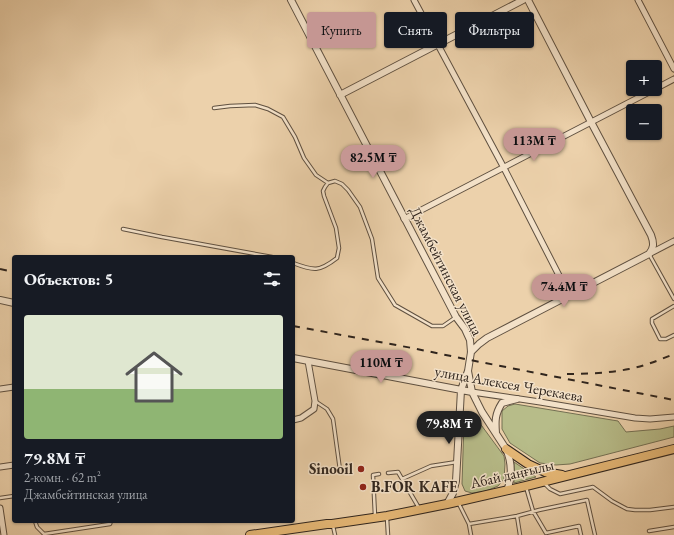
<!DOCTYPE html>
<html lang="ru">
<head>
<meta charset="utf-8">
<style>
  :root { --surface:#171b24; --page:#20242c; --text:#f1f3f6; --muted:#9ea1a6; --accent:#c59692 }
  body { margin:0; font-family:"EB Garamond",serif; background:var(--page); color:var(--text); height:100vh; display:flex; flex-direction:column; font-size:15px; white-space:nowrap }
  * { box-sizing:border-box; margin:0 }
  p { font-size:13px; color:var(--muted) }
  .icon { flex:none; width:22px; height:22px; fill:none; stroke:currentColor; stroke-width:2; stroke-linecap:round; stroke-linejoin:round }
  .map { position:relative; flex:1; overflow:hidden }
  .sheet { position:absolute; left:12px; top:255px; width:283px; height:268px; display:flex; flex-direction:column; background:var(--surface); border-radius:4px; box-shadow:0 1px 3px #0004 }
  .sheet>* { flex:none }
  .banner { position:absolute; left:307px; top:12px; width:307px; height:36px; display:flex; gap:8px }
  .fabs { position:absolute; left:626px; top:60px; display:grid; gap:8px }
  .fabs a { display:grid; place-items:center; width:36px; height:36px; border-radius:4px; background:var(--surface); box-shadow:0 1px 3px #0004; font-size:20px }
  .price { position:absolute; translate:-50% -34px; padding:0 9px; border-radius:14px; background:var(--accent); color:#111; font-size:13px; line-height:26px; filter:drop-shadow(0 1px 2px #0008) }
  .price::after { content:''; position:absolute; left:50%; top:24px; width:12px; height:9px; margin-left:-6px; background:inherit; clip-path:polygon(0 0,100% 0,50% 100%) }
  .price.active { background:#222; color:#fff }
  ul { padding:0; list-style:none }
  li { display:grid; align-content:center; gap:8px; height:212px; padding:0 12px }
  li span { display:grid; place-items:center; height:124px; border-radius:4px; color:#555 }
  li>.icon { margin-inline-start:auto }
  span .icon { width:72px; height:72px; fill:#fffc; stroke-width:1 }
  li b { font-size:17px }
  h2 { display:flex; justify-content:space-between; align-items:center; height:48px; padding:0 12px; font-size:17px }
  .tag { padding:0 14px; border-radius:4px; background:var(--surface); box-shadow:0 1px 3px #0004; font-size:14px; line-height:36px }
  .tag.active { background:var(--accent); color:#111 }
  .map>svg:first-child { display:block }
</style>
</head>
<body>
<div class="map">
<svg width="674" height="535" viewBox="0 0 674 535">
  <rect width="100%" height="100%" fill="#ecd1ab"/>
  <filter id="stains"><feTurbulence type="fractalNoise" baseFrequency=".005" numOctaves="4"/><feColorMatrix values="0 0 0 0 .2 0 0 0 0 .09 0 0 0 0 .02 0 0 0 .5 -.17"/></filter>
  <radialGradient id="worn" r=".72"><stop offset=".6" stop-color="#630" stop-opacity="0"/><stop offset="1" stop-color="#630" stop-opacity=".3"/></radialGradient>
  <path fill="#b7bc89" stroke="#747053" d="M515,404L618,421L626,432L660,429L674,426V437L570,464L556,465L540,463L510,443L502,429V411L508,406Z
    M471,415L476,418L504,456L505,464L504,479L498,486L486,491L472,493L465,491L462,484L464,422L466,416Z
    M514,462L536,477L514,483Z"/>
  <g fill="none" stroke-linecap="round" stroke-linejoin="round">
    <g stroke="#5f5040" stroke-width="4.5">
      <path id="service" d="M214,108L230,106L255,105L268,109L283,117L295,137L304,158L316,175L328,183
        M123,229L162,237L272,257
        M649,254L674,299
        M293,263C314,271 319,272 337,258L339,248L336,228L324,196L323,191L325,187L328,183L335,181L342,184L348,190L360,207L372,239L378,278L395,305L432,326H443L456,317
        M674,306L652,319V323L660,339H666L674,335
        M315,401L327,409L333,419L340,470
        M388,473L398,472L419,508
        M402,479L431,466L457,462
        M544,483L550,489L560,494L593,487L612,501L627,509L635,510H650L674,507
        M526,487L533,511L546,533L579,526L581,535
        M0,498L14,496
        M459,504L469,524L471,535
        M375,516L373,475L379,474
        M517,516L520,535
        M387,518L388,535
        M35,521L37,527L44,534L110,524L111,521
        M469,524L517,516L539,510L587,500L595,535
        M333,526L335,535
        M649,531L674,527"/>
    </g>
    <g stroke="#5f5040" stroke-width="7">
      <path id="minor" d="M414,0L504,168L569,295
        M638,0L674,69
        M655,89L674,79
        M404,219L655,89
        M649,254L674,241
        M0,389L14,387
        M472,392L540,402L635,418L650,419L674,417
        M293,420L301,418L314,409L315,401L308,361
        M0,467L14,465
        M0,508L4,535"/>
    </g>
    <g stroke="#5f5040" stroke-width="8">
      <path id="tertiary" d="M291,0L456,317L465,329L470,340L471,352L468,371L461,390L456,481L453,493L447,504
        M340,95L523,0
        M0,300L14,303
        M471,352L479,344L487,338L649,254C654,248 654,243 651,235L591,122L528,0
        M293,358L472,392
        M468,371L472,392L482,412L506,449C512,462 512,477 507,491
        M496,433C495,421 495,414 502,403L517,399"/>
    </g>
    <g stroke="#30251d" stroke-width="10">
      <path id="primary" d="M506,449L528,464L545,472L562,475
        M250,535L327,524H332L387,516L447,504L526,486L674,449"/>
    </g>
    <use href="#service" stroke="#f3e1c8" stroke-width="2.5"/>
    <use href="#minor" stroke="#f3e1c8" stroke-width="5"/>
    <use href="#tertiary" stroke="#f3e1c8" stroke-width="6"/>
    <use href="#primary" stroke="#e6b876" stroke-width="8"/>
    <path stroke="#30251d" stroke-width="2" stroke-dasharray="7 7" stroke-linecap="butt" d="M0,269L14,272
      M293,326L412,348L470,360L674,400
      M567,374C588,374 609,373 629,369C645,366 659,360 674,354"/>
  </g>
  <g fill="#8f2418" stroke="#f3e1c8" stroke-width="1.5">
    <circle cx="361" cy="469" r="4"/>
    <circle cx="363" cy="487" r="4"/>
  </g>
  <g text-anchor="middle" stroke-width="3" stroke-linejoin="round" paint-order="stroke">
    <g font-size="15" fill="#30251d" stroke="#f3e1c8">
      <text transform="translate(446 271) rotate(63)" y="5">Джамбейтинская улица</text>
      <text transform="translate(509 384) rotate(10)" y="5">улица Алексея Черекаева</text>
      <text transform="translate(512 474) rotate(-13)" y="5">Абай даңғылы</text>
    </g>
    <g font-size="15" font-weight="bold" fill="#30251d" stroke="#f3e1c8" text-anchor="end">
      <text x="353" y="474">Sinooil</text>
      <text x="371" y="492" text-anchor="start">B.FOR KAFE</text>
    </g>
  </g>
  <rect width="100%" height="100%" filter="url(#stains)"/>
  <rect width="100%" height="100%" fill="url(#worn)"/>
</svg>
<div class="fabs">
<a>+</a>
<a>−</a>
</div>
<b class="price" style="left:534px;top:162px">113M ₸</b>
<b class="price" style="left:373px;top:179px">82.5M ₸</b>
<b class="price" style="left:564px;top:308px">74.4M ₸</b>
<b class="price" style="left:381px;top:384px">110M ₸</b>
<b class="price active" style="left:449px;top:445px">79.8M ₸</b>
<div class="banner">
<a class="tag active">Купить</a>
<a class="tag">Снять</a>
<a class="tag">Фильтры</a>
</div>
<section class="sheet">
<h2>Объектов: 5<svg class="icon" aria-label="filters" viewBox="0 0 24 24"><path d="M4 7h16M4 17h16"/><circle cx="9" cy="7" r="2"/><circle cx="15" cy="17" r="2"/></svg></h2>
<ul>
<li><span style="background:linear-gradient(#dfe7d0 60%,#8fb573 0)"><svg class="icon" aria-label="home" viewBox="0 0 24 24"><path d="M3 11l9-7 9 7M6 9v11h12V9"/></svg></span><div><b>79.8M ₸</b><p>2-комн. · 62 m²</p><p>Джамбейтинская улица</p></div></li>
</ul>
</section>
</div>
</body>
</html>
